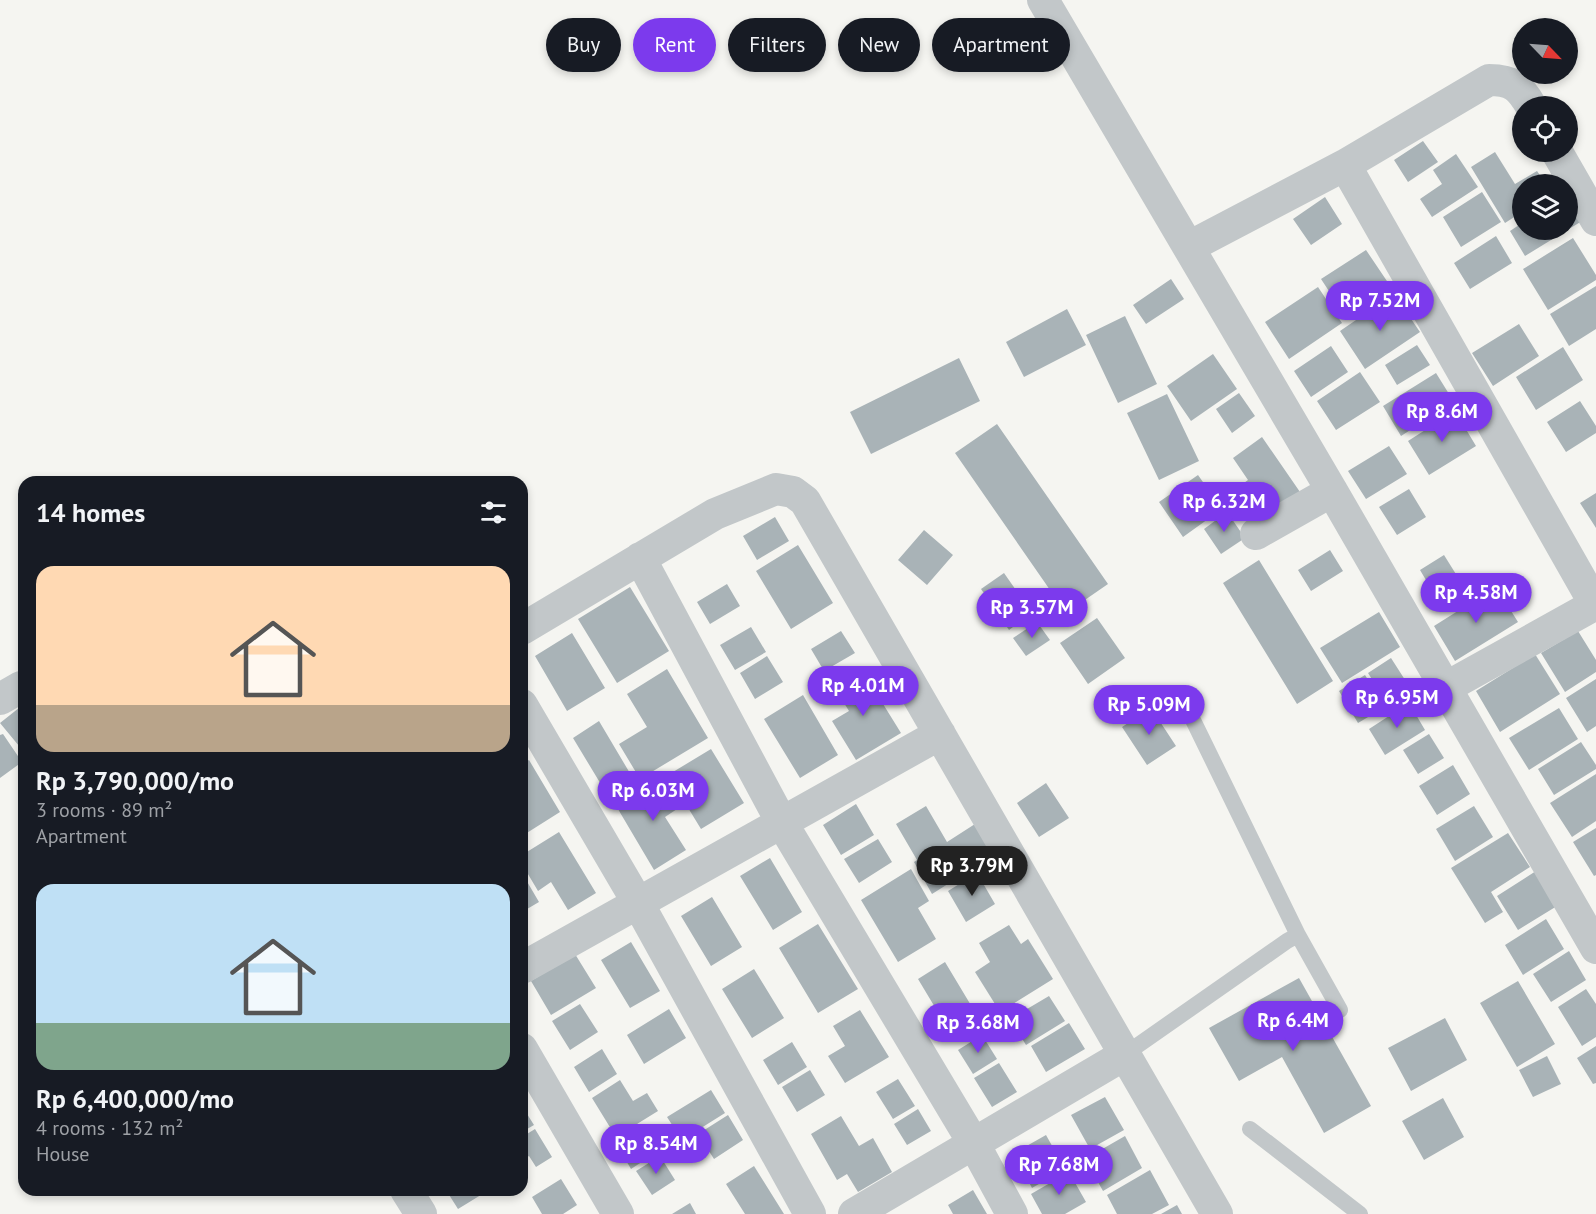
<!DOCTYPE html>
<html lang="en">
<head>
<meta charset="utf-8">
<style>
  :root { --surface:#171b24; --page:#20242c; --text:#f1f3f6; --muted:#9ea1a6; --accent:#7c3aed }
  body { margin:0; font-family:"PT Sans",sans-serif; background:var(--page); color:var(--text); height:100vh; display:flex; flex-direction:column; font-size:22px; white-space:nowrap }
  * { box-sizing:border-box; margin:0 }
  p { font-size:20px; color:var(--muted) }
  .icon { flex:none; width:33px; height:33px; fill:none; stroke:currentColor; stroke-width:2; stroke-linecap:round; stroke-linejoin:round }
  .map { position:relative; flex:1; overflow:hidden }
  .side { position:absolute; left:18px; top:476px; width:510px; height:720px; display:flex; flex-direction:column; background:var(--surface); border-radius:18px; box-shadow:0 3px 9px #0003 }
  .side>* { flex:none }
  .guide { position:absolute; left:546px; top:18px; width:570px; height:54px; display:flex; gap:12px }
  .needle { width:39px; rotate:115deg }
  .fabs { position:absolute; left:1512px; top:18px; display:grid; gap:12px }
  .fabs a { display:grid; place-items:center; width:66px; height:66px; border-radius:50%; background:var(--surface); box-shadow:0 3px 9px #0003; font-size:30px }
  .price { position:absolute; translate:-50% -51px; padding:0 14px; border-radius:21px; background:var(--accent); color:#fff; font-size:20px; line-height:39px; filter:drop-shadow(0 2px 3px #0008) }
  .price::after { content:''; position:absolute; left:50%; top:36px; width:18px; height:14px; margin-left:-9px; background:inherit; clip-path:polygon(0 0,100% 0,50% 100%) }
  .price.on { background:#222; color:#fff }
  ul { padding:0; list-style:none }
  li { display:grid; align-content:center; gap:12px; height:318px; padding:0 18px }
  li span { display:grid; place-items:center; height:186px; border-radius:18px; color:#555 }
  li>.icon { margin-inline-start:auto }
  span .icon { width:108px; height:108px; fill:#fffc; stroke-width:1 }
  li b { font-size:26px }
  h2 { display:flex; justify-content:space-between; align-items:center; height:72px; padding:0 18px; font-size:26px }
  .chip { padding:0 21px; border-radius:27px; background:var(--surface); box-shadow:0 3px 9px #0003; font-size:21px; line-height:54px }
  .chip.on { background:var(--accent); color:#fff }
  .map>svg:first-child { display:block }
</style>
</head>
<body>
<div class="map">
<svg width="1596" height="1214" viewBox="0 0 1596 1214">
  <rect width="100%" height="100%" fill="#f5f5f1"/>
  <path fill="#a9b3b7" d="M1423,141L1438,162L1408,182L1394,160Z
    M1495,152L1515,184L1537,171L1546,184H1522V212L1505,223L1471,167Z
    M1456,154L1478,187L1432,217L1420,199L1442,184L1433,170Z
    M1482,192L1501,222L1461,247L1443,217Z
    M1325,197L1342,224L1311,245L1293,219Z
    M1568,197L1582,221L1525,256L1510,231L1522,223V230H1568Z
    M1496,236L1512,263L1470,289L1454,263Z
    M1573,238L1596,275V280L1548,310L1523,269Z
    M1366,250L1393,290L1348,320L1321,279Z
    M1171,279L1184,299L1146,324L1133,305Z
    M1596,286V329L1569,346L1550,314Z
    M1318,287L1342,323L1289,359L1265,322Z
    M1394,294L1420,332L1365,369L1340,331Z
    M1067,309L1086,345L1024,377L1006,342Z
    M1125,316L1157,384L1118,403L1086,335Z
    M1519,324L1539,356L1493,386L1472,353Z
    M1417,345L1430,365L1397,385L1385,365Z
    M1331,346L1348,372L1311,397L1294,371Z
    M1563,347L1583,380L1536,410L1516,377Z
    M1213,354L1237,389L1191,421L1167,386Z
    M959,358L980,401L871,454L850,412Z
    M1360,372L1380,402L1336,430L1317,401Z
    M1436,373L1454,402L1401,436L1383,406Z
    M1239,393L1255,416L1232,433L1216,409Z
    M1167,394L1199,461L1159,480L1127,413Z
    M1580,401L1596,426V433L1566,452L1547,422Z
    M1455,411L1476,446L1429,475L1408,441Z
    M997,424L1108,584L1066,613L955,453Z
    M1262,437L1300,492L1255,523L1233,491L1248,480L1233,458Z
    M1389,446L1407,474L1366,499L1348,471Z
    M1198,475L1222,509L1183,537L1159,502Z
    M1409,489L1426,517L1397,535L1379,507Z
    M1596,493V528L1580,503Z
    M1227,512L1245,538L1221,554L1204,529Z
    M775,517L789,541L757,560L743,536Z
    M924,530L953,555L927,585L898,560Z
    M798,545L833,603L791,629L756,571Z
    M1330,550L1343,571L1311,591L1298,570Z
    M1444,555L1464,587L1439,602L1420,570Z
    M1259,560L1333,681L1297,704L1223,583Z
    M1004,573L1032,613L1009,630L981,589Z
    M727,584L740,606L710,624L697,602Z
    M630,587L669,651L617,683L578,619Z
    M1496,587L1518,622L1455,661L1434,626Z
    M1379,612L1400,647L1342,683L1320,648Z
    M1097,618L1125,658L1088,684L1060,643Z
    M1037,622L1050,640L1026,656L1013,638Z
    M751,627L766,652L735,670L720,645Z
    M841,631L855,653L824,671L811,649Z
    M1578,631L1596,660V672L1565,692L1541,653Z
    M572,633L605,688L567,711L535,656Z
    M1535,654L1560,694L1500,732L1476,691Z
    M767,656L783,682L755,699L740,673Z
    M1391,658L1407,683L1384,698L1368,673Z
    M667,669L708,738L640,779L619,744L647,727L627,694Z
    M862,670L901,733L856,760L832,721L849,711L834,687Z
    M1365,675L1385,707L1358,723L1339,691Z
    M1596,679V726L1587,732L1566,698Z
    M803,695L838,755L800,778L764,719Z
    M1409,703L1425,730L1385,755L1369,729Z
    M24,704V752L0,723Z
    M1151,708L1176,746L1147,765L1122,727Z
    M1559,708L1578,739L1529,770L1509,738Z
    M599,721L631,775L605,791L573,738Z
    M3,734L22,762L0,778V735Z
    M1429,734L1444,758L1418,774L1403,750Z
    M1581,742L1596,765V769L1554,795L1538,769Z
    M711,749L744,803L701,829L668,775Z
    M529,760L560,812L522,836V764Z
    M1453,765L1470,794L1437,815L1419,786Z
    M1596,774V821L1572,837L1550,803Z
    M661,776L680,807L665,817L686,850L654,870L615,804Z
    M1046,783L1069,818L1039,837L1017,803Z
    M856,804L874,835L841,855L823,825Z
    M926,806L947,842L975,824L994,855L932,894L914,862L917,860L896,824Z
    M1474,806L1493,837L1455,861L1436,829Z
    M1596,828V875L1594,876L1573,842Z
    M559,832L596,893L568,910L551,882L538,891L522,864V855Z
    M1508,833L1530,867L1491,892L1503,912L1485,923L1451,868Z
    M878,839L892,862L859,883L844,859Z
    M770,858L802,912L773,930L740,876Z
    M911,869L929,901L918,908L936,939L898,962L861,900Z
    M1536,871L1557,906L1518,930L1497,896Z
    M522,873L539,902L522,912Z
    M977,873L995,904L966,922L948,891Z
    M712,897L742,947L711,966L681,916Z
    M1546,919L1564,949L1523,975L1505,945Z
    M818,924L858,989L818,1013L779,948Z
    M1009,925L1021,944L1028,939L1053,979L1000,1012L975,972L990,962L979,943Z
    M631,942L660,991L630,1008L601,960Z
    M1569,951L1586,980L1551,1002L1533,974Z
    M575,954L596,988L551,1015L531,981Z
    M945,962L975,1012L948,1029L918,979Z
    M754,969L784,1018L752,1038L722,989Z
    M1299,978L1371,1106L1324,1133L1282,1057L1239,1081L1209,1028Z
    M1518,981L1555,1044L1517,1067L1480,1003Z
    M1586,989L1596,1004V1037L1582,1046L1558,1007Z
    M1049,996L1065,1021L1026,1045L1010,1019Z
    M580,1004L598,1032L570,1050L552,1021Z
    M669,1009L686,1038L644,1064L627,1035Z
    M860,1010L889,1057L845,1083L828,1056L845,1046L833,1026Z
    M1445,1018L1467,1060L1411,1091L1388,1048Z
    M1069,1023L1085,1049L1046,1072L1031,1046Z
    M982,1035L997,1059L973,1074L958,1050Z
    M792,1042L807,1067L778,1085L763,1060Z
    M1596,1046V1083L1593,1084L1577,1058Z
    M602,1049L617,1074L589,1092L574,1067Z
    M1547,1056L1561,1084L1533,1097L1519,1070Z
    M999,1063L1017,1092L992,1107L974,1078Z
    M810,1070L825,1095L797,1112L782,1087Z
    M898,1079L915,1106L893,1119L876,1092Z
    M620,1080L633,1101L647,1093L658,1111L616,1137L592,1098Z
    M711,1090L725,1113L682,1140L667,1117Z
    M1105,1097L1124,1130L1090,1149L1071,1115Z
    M1443,1098L1464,1137L1424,1160L1402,1121Z
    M522,1106L534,1125L522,1132Z
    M918,1109L931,1131L907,1145L894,1124Z
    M728,1115L743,1140L714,1159L698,1134Z
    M841,1116L859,1146L873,1138L892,1172L858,1192L847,1174L837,1180L811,1134Z
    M535,1129L552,1157L536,1167L529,1156L522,1160V1137Z
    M644,1131L657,1152L631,1169L618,1147Z
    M1046,1135L1065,1169L1032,1188L1014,1153Z
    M1125,1136L1142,1168L1103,1191L1085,1159Z
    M660,1156L675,1180L652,1195L636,1171Z
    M754,1166L784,1214H745L726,1184Z
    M1150,1170L1169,1205L1152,1214H1117L1107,1195Z
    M1069,1172L1086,1202L1065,1214H1042L1031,1194Z
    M561,1179L577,1205L563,1214H542L532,1197Z
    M446,1190H489L458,1209Z
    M973,1190L987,1214H953L948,1205Z
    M690,1203L696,1214H672Z
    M1177,1205L1182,1214H1161Z"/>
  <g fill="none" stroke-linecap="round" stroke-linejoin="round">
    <path stroke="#c2c7c9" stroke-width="16" d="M1298,935L1340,1010
      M1124,1055L1287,941L1298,935L1191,716
      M1250,1129L1360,1214"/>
    <path stroke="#c2c7c9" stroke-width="32" d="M1043,0L1332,491L1596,948
      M1557,152L1596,220
      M1345,165L1596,606
      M1189,247L1345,165L1489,80C1513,80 1520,87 1531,106
      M1256,534L1332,491
      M640,558L782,823L974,1144L1012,1214
      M522,629L715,514L776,489L793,492L805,501L1217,1214
      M1445,688L1596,604
      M0,699L21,687H24
      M522,705L638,903L810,1214
      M522,968L940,734
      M522,1049L618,1214
      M406,1190L421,1214
      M854,1214L1124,1055"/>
  </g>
</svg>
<div class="fabs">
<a><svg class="needle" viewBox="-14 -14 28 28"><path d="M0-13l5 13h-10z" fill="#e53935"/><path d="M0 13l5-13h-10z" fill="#9ea1a6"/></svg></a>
<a><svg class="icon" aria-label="locate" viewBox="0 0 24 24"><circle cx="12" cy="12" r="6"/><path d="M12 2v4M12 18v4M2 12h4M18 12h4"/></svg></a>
<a><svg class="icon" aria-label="layers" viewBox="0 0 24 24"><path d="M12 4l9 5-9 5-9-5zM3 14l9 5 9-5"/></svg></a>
</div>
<b class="price" style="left:1380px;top:332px">Rp 7.52M</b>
<b class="price" style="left:1442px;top:443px">Rp 8.6M</b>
<b class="price" style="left:1224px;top:533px">Rp 6.32M</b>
<b class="price" style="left:1476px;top:624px">Rp 4.58M</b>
<b class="price" style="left:1032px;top:639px">Rp 3.57M</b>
<b class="price" style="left:863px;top:717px">Rp 4.01M</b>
<b class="price" style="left:1397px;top:729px">Rp 6.95M</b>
<b class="price" style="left:1149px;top:736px">Rp 5.09M</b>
<b class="price" style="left:653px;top:822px">Rp 6.03M</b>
<b class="price on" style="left:972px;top:897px">Rp 3.79M</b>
<b class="price" style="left:1293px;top:1052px">Rp 6.4M</b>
<b class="price" style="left:978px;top:1054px">Rp 3.68M</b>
<b class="price" style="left:656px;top:1175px">Rp 8.54M</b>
<b class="price" style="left:1059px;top:1196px">Rp 7.68M</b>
<div class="guide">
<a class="chip">Buy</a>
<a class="chip on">Rent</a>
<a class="chip">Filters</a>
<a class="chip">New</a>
<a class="chip">Apartment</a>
</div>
<section class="side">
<h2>14 homes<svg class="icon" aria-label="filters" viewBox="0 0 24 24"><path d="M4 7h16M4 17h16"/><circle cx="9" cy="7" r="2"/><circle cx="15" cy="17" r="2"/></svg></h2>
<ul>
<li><span style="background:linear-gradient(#ffd9b3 75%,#b9a48a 0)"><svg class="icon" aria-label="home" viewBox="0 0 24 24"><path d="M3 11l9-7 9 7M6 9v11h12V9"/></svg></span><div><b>Rp 3,790,000/mo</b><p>3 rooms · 89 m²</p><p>Apartment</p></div></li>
<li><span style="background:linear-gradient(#bfe0f5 75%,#7fa58c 0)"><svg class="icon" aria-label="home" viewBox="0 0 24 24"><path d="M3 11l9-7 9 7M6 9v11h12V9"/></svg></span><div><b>Rp 6,400,000/mo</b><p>4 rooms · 132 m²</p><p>House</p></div></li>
</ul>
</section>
</div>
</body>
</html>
